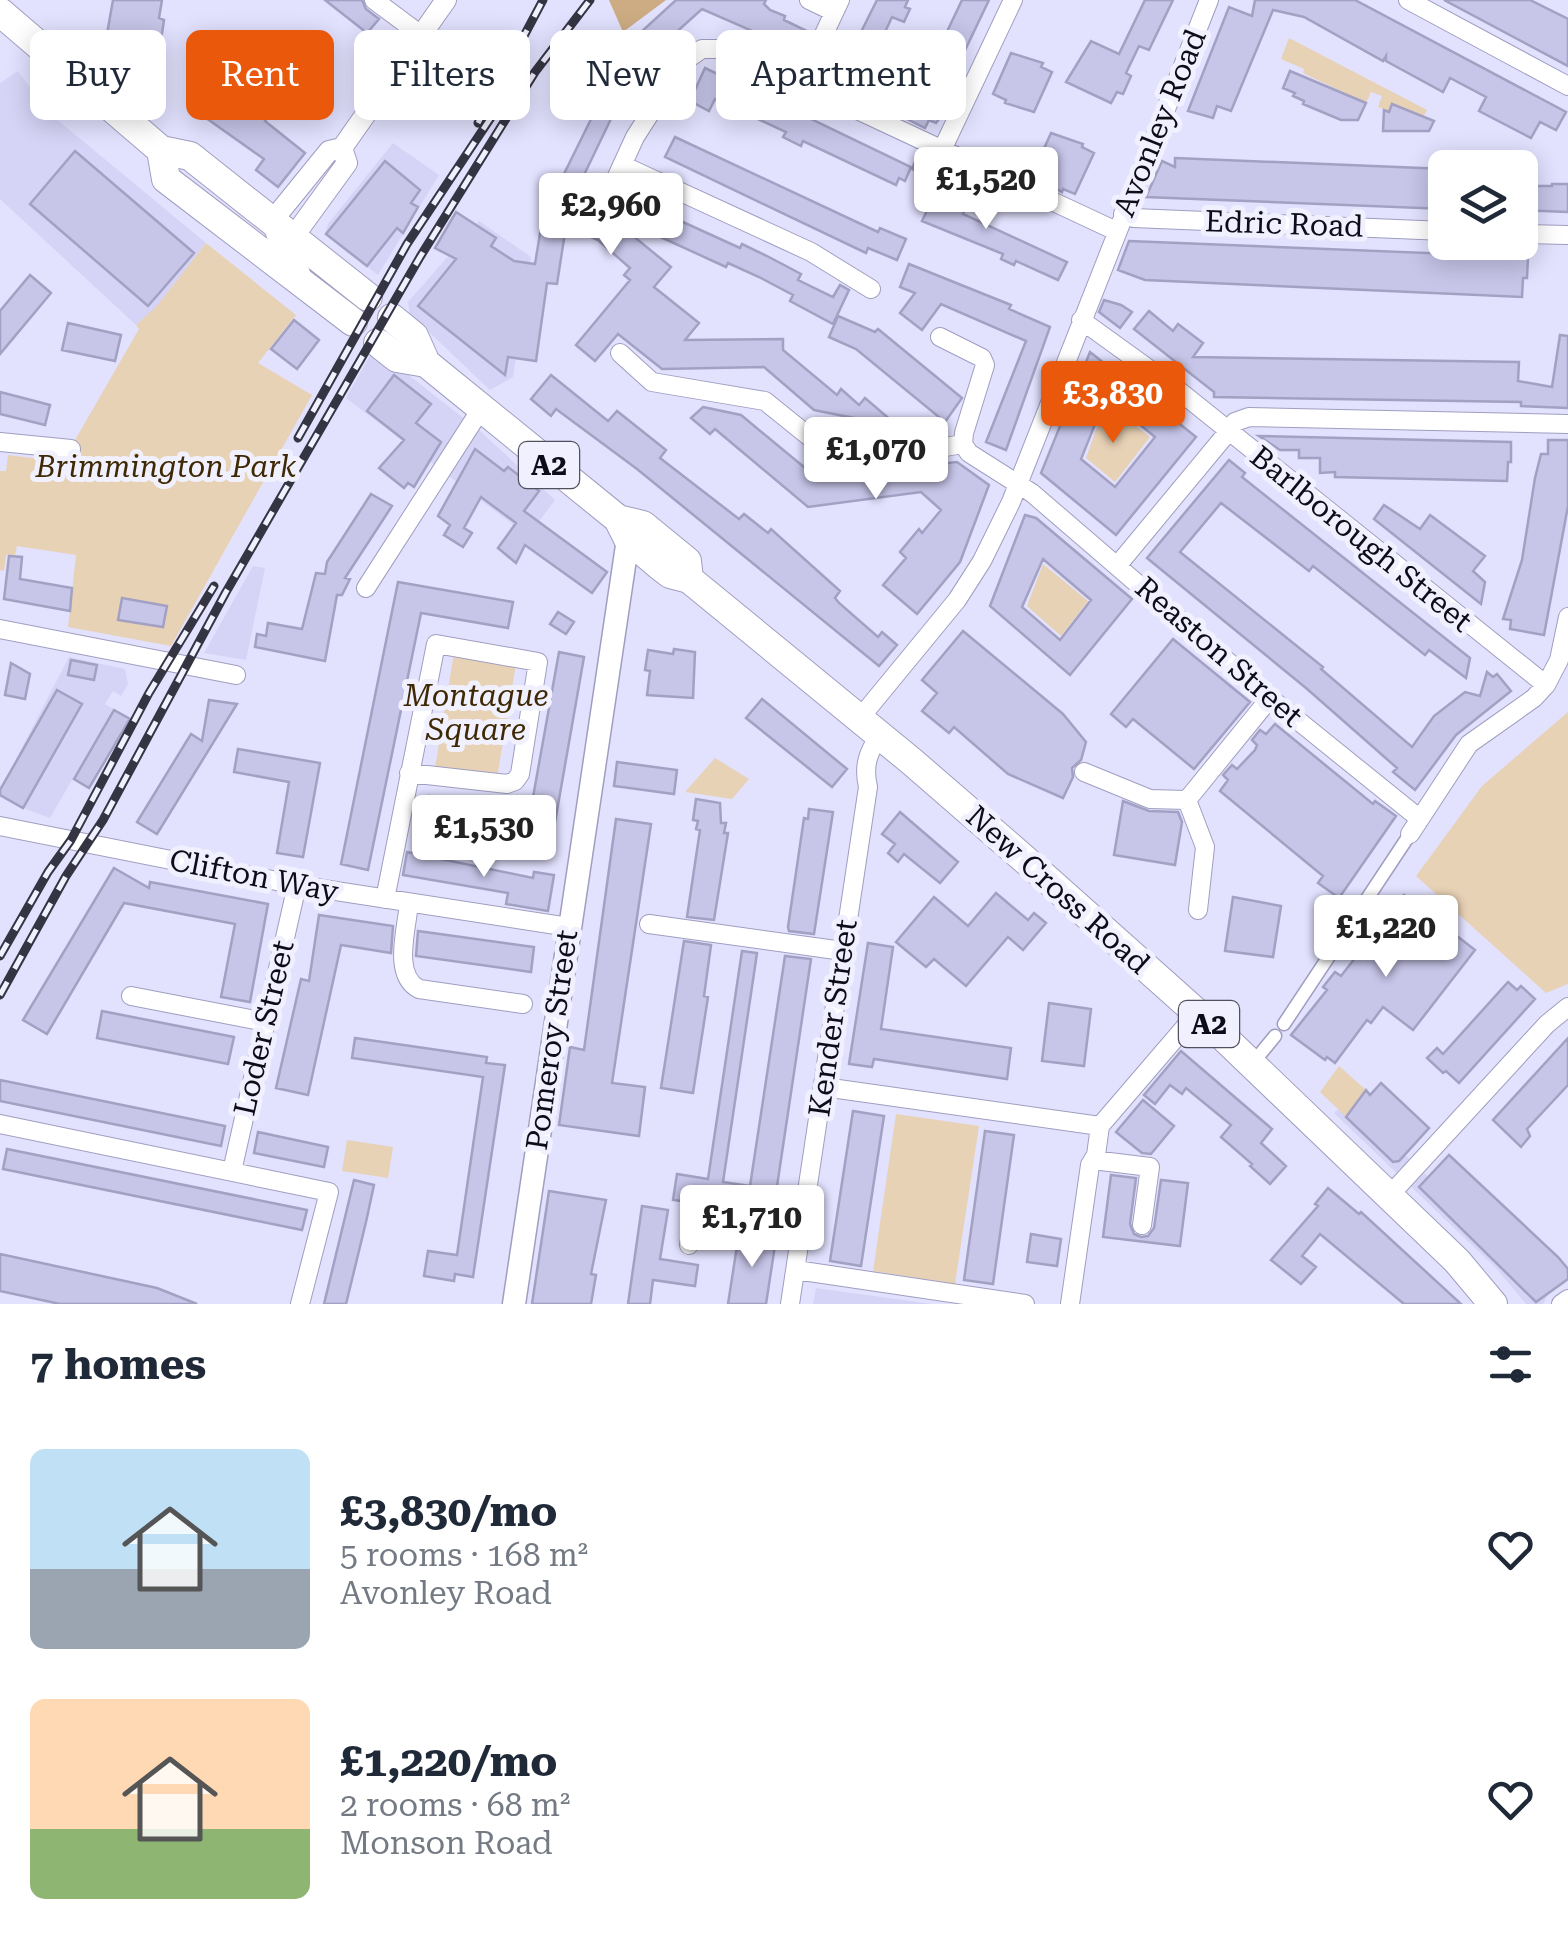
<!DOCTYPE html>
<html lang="en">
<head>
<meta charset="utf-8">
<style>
  :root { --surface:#fff; --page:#f2f2f3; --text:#1f2937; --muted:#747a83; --accent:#ea580c }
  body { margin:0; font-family:"Roboto Serif",serif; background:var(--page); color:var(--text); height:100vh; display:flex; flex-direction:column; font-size:38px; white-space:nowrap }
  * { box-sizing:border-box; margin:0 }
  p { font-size:32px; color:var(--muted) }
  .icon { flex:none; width:55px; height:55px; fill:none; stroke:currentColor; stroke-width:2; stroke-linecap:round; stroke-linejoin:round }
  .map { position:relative; height:1304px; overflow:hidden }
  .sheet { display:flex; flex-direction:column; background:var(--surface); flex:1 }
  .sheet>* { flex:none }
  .guide { position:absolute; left:30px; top:30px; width:1000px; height:90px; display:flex; gap:20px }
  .tools { position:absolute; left:1428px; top:150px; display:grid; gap:20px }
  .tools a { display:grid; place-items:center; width:110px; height:110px; border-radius:15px; background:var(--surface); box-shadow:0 5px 25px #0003; font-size:50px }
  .price { position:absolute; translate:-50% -85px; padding:0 22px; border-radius:10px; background:#fff; color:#222; font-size:32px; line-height:65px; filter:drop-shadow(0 2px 5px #0008) }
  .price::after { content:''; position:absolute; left:50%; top:60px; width:30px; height:22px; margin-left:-15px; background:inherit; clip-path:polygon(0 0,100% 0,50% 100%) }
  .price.active { background:var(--accent); color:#fff }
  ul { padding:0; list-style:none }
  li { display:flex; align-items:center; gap:30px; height:250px; padding:0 30px }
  li span { display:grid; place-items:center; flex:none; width:280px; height:200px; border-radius:15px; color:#555 }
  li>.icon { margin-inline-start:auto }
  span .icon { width:120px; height:120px; fill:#fffc; stroke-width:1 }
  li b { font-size:42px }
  h2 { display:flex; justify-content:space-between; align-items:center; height:120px; padding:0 30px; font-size:42px }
  .pill { padding:0 35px; border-radius:15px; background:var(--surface); box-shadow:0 5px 25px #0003; font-size:35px; line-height:90px }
  .pill.active { background:var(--accent); color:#fff }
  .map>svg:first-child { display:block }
</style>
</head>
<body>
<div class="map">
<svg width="1568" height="1304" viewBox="0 0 1568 1304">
  <rect width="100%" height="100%" fill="#e2e1fe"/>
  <path fill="#d6d4f6" d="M18,71L49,113L206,243L156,308L136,325L0,199V83Z
    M393,143L439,175L378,275L325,234L328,224Z
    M479,221L531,257L513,377L490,390L410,314L408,302Z
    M374,348L480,431L555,500L528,536L346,398Z
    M253,566L265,568L246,660L204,653Z
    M69,657L125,669L128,684L121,696L113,691L105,704L113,709L50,818L23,808L0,795V790Z
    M1348,1101L1509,1253L1548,1294L1543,1304H1526L1496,1268L1334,1113Z
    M816,1288L932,1304H813Z"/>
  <path fill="#e8d2b6" d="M1289,38L1427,110L1422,119L1393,104L1389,111L1378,107L1382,96L1371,92L1366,103L1303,73L1304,69L1281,59Z
    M206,243L296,315L258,363L312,395L171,646L68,627L76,555L17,546L15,555H6L4,571L0,570V471H6L8,455L71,463L75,440L139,329L136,325L156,307Z
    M1106,402L1150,437L1115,482L1086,458Z
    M818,417L859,426L861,438L825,440L810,428Z
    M1043,564L1088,601L1061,636L1027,606Z
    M454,653L516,664L497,778L435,768Z
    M1568,712V984L1546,993L1416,876L1482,786Z
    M715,758L749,779L732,799L685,792Z
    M1339,1066L1366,1090L1346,1117L1320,1092Z
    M896,1114L979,1126L955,1284L873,1271Z
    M347,1140L393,1147L388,1178L342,1171Z"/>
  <path fill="#cdac83" d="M609,0H666L623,32Z"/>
  <path fill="#c7c5e8" stroke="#a3a1c3" stroke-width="2.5" fill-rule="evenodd" d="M113,0H162L159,18L164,20L161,40L107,34Z
    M325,0H362L366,9L379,19L367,33Z
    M676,0H766L764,4L770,10L785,16L784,20L807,31L798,51L702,9L661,46L654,38L627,100L621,98L571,202L590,213L596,220L626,230L671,267L654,287L699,323L685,340L783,339V350L837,395L841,389L859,405L865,398L899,427L814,410L764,367L662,369L618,334L595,361L576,345L630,280L624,275L630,268L598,240L566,226L557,284L547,283L536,361L508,357L505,375L418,306L456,259L435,248L456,212L496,238L491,246L514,261L535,264L548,185L558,186L597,107L592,104L598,91L605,94L634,32L639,34Z
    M877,0H908L905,7L910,9L904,22L892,17L856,95L839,87L841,84L833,80L837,70L832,68L842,46L852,50Z
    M962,0H989L947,88L953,91L942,115L936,123L929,120L925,128L905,118L920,76L925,78Z
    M1145,0H1173L1149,50L1139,46L1126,73L1131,76L1123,94L1117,92L1111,103L1066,82L1091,41L1119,54Z
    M1255,0H1355L1566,112L1556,130L1540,122L1531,138L1479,111L1486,97L1450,78L1443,92L1386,61V56L1383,61L1304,17L1273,10L1231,111L1217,106L1213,118L1188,111L1229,7L1252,16Z
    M1444,0H1530L1568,19V66Z
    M1011,53L1043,63L1041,67L1052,72L1034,112L1005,103L1006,100L993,94Z
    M705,68L911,167L905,181L899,178L896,185L803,141L801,146L783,137L786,132L715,99L709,111L690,101Z
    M1290,71L1366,103L1358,120H1341L1303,104L1304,101L1293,96L1295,93L1283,88Z
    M231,83L255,102L259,97L275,109L265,121L305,153L278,187L256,170L264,159L206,118Z
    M1392,104L1434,121L1429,131H1383L1384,110L1389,112Z
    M1051,133L1083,144L1082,147L1094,153L1075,194L1063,189L1062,192L1032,175Z
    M675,137L878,232L880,228L906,239L897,260L868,248L866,253L665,157Z
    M75,151L194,253L148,306L30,204Z
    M918,156L939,165L933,179L912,169Z
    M1175,158L1445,169V209L1146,197L1162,161L1175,167Z
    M385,161L420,190L411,203L418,207L403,233L397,228L367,266L326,234Z
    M942,179L970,191L962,209L965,210L963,214L1067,262L1058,280L1016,261L1014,265L1001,259L1003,254L922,221Z
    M1552,184H1568V212L1520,210V186H1552Z
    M639,202L740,248L742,244L767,256L801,274L798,280L833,297L840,285L849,290L833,324L790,301L793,295L759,277L728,263L726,267L630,223Z
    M1129,241L1528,257L1527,278H1523L1522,297L1145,280L1118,270Z
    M909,264L1011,305L1009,309L1050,327L1006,450L986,442L1026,341L941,304L922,330L900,313L915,293L900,287Z
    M30,275L51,293L0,354V311Z
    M1104,300L1121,305L1132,312L1120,328L1099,312Z
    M1149,311L1173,331L1178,324L1203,343L1193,357L1519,362L1518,381L1552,387L1560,335L1568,336V408L1521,406V402L1214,397V392L1134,329Z
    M838,316L875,332L878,329L962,398L945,422L856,349L829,337Z
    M294,320L319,340L297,369L271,349Z
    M68,323L121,335L115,361L62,350Z
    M1090,352L1196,437L1116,535L1041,473ZM1106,397L1155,437L1115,487L1081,459Z
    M394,375L431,404L416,423L441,442L414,487L408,483L404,488L379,468L404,440L367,411Z
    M551,375L608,421L617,411L666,450L660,458L739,519L744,514L768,533L771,529L840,591L835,598L839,603L878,637L882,632L897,645L879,666L637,469L556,409L551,416L531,399Z
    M0,392L50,405L45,425L0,414Z
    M703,407L741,415L816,477L957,462L989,485L960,562L917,614L883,585L906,558L900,552L919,529L922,533L941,510L921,492L808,507L715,429L710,434L691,418Z
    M1259,436L1511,442V462H1508L1507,481L1335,477V472L1320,473V458H1299V450H1280Z
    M1548,440H1568V506L1544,635L1510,629L1511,620L1503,619L1522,560L1535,478L1541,454H1548Z
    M475,449L504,471L508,467L539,491L524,511L607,572L592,593L525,545L516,563L498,548L516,523L481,497L464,528L472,533L463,547L444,535L450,525L438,516Z
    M1229,460L1245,473L1242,477L1470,658L1466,678L1429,650L1425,655L1313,566L1309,571L1221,503L1180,552L1323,667L1321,669L1412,747L1434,716L1465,692L1480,696L1487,672L1493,677L1497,674L1511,691L1456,735L1415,790L1393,772L1397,768L1306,688L1147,558Z
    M371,494L392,506L345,578L350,579L342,595H337L325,661L255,647L257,634L266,636L268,623L302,629L316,573L325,574L327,562Z
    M1384,505L1420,529L1430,515L1485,556L1473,571L1485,582L1481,604L1374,519Z
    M1025,515L1036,518L1132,599L1070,675L990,606ZM1043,559L1091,600L1060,640L1022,607Z
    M9,556L22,557L20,579L72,588L70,611L4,599Z
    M398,582L513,602L508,628L421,613L368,870L341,864Z
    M122,598L167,606L163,627L118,620Z
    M558,612L574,622L566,634L550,624Z
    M963,631L1063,714L1086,742L1081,760L1072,768L1073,777L1063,798L1008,774L954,727L949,733L922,711L937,693L922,680Z
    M1173,639L1250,702L1194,769L1133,719L1126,727L1111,714Z
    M674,649L695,652L693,698L647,695L650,671L645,670L648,650L673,654Z
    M559,652L584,657L551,845L424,823L429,796L530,814Z
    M71,660L97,665L94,680L68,675Z
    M11,663L30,674L25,699L5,695Z
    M57,690L82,704L23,808L0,795V790Z
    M762,699L847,769L832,787L746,718Z
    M209,700L237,704L157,834L137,822L191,734L202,741Z
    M114,710L130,719L89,788L74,779Z
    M1275,724L1373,804L1375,801L1396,816L1339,898L1318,883L1323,876L1220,791L1228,780L1223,775L1232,765L1237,769L1255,750L1257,745L1252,740L1260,730L1266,734Z
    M238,749L320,763L303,857L277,853L289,782L234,772Z
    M617,762L677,770L674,794L614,786Z
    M696,799L720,803L721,823H726L724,833H728L714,920L687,917L700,830L696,829L698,821L693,820Z
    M1123,801L1149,811L1178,812L1182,822L1175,865L1114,855Z
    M809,809L833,812L814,934L789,931L788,927L804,818L808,819Z
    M900,812L958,862L940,883L904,854L898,862L888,853L895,844L882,834Z
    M616,819L651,824L612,1083L645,1087L639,1136L559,1125L570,1047L584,1050Z
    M407,852L533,878L534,872L554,875L548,911L506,904L508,893L403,875Z
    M114,868L149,888L150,882L268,904L250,1002L221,997L235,924L124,903L47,1034L23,1020Z
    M996,893L1028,920L1034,913L1046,923L1023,950L1008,937L966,986L934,959L926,967L896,942L934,897L968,926Z
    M1404,895L1475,950L1413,1030L1383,1007L1371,1023L1367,1020L1335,1063L1327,1057L1325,1060L1291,1035L1327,990L1323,987L1335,972L1341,976Z
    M1233,897L1281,906L1273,957L1225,951Z
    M319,915L393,926L391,953L341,945L308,1095L276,1088L301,979L309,981Z
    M418,931L534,947L531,972L416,956Z
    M684,941L711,945L704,996L708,997L693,1093L661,1088Z
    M868,943L893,947L881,1029L1011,1048L1007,1079L874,1059L872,1067L849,1064Z
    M742,951L757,953L723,1182L750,1186L785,956L811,959L773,1213L673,1200L677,1174L708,1179Z
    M1508,982L1517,990L1521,986L1535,999L1459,1083L1446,1071L1443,1073L1427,1058L1437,1048L1443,1054Z
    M1049,1003L1091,1009L1084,1066L1042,1061Z
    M102,1011L234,1037L228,1064L97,1038Z
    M355,1038L487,1057L486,1063L505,1065L473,1277L455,1274L454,1281L424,1276L428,1251L457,1255L483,1077L352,1058Z
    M1568,1038V1085L1527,1129L1530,1136L1521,1147L1493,1120Z
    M1181,1051L1272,1129L1261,1143L1286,1166L1270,1184L1250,1166L1252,1164L1221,1137L1231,1125L1186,1088L1182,1094L1170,1085L1155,1104L1144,1095Z
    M0,1080L225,1126L221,1146L0,1101Z
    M1381,1083L1429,1128L1399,1161L1393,1162L1346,1117L1366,1090L1370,1095Z
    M1143,1100L1174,1126L1151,1154L1142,1153L1116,1132Z
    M853,1111L884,1116L861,1266L830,1261Z
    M985,1131L1014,1135L993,1284L964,1280Z
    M258,1132L328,1147L324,1167L254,1153Z
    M7,1149L307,1210L302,1230L3,1169Z
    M1449,1155L1558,1257L1568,1269V1279L1536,1302L1419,1187Z
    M1111,1175L1136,1178L1130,1224L1134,1234L1141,1237L1148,1236L1154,1228L1161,1180L1188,1183L1180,1246L1103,1237Z
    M354,1180L374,1185L366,1222L346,1304H324Z
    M1328,1188L1359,1214L1361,1212L1461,1304H1404L1320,1234L1302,1256L1316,1267L1301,1284L1271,1260L1318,1206L1315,1204Z
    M549,1191L606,1200L591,1274L596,1275L591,1304H532Z
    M642,1206L668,1210L660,1259L698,1265L695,1286L653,1280L650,1304H628Z
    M739,1233L776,1239L766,1304H728Z
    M1031,1234L1061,1239L1057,1266L1027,1262Z
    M0,1254L157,1288L197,1304H60L0,1291Z"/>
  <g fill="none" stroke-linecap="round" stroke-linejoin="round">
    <g stroke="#a09ec0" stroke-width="15">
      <path id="pedestrian" d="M1284,1024L1410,834
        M1252,1064L1275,1036"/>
    </g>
    <g stroke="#a09ec0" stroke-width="20">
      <path id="minor" d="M374,0L421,35
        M809,0L834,12
        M1408,0L1568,86
        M801,83L840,0
        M942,150L1013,0
        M622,165L811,252L871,289
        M602,209L635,137L683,62L702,49H727L1116,231
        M1123,214L1134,218L1445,231
        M1520,234L1568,235
        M1081,320L1178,390L1546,685
        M940,337L982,358L985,365L964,433L963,444L969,453L1032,493L1270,698L1420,819
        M620,353L652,382L765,401L827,451L907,441L933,449L963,444
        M1227,431L1235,422L1249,417L1568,424
        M0,442L71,449
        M1117,566L1228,432
        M366,588L481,409
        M0,629L236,675
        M860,718L957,600L982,561L1011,502L1209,0
        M1084,772L1150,799L1187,800
        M0,826L297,885L569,927
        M1410,834L1469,744L1534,698L1546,685L1559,660L1568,617
        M385,899L436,644L538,662L520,774L515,781L507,784L409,773
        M409,903C407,928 392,975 419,989L523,1004
        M1198,910L1205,847L1187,800L1270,698
        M649,924L843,951
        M131,996L266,1022
        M824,1087L1100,1126
        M0,1124L329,1192L300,1304
        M1093,1160L1150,1167L1142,1225
        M232,1171L297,885
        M1389,1196L1547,1024L1568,1007
        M689,1245L694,1214L801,1230
        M796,1270L1025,1304
        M790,1304L868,787C863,766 868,752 880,735
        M1070,1304L1090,1165L1096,1155L1100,1126L1197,1013
        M1561,1304L1568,1299"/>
    </g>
    <g stroke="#a09ec0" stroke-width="22">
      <path id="tertiary" d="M294,236L347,163L342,148
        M301,276C292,251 277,250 273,220L329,151L342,148L446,0"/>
    </g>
    <g stroke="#a09ec0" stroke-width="25">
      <path id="secondary" d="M514,1304L628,539"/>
    </g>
    <g stroke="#a09ec0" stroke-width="30">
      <path id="trunk" d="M0,12L161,150L190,156L368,297
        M161,150L166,179L353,322
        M392,318L414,336L426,363L618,519L628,539L661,567L670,574L689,579L910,760L1030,864L1215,1029L1457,1261L1493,1304
        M378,343L397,358L426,363
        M618,519L643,525L687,561L689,579"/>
    </g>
    <use href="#pedestrian" stroke="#fff" stroke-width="12"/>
    <use href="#minor" stroke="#fff" stroke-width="18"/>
    <use href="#tertiary" stroke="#fff" stroke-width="20"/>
    <use href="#secondary" stroke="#fff" stroke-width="22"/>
    <use href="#trunk" stroke="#fff" stroke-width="28"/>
    <g stroke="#353443" stroke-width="9">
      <path id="rail" d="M478,123L543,0
        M298,438L407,244L494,113
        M0,956L48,872L71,840L149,693L214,586
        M0,995L66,876L103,820L226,592L420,257L535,72L590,0"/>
    </g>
    <use href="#rail" stroke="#f0f0fe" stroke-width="5" stroke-dasharray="15" stroke-linecap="butt"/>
  </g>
  <g text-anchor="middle" stroke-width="10" stroke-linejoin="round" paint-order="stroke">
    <g fill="#f0f0fe" stroke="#52505d" stroke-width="2.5">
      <rect x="519" y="442" width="60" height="46" rx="8"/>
      <rect x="1179" y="1001" width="60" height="46" rx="8"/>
    </g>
    <g font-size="28" font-weight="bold" fill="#0e0c18">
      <text x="549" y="475">A2</text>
      <text x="1209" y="1034">A2</text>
    </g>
    <g font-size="30" fill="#0e0c18" stroke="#f0f0fe">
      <text transform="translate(1160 123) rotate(-68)" y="10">Avonley Road</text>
      <text transform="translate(1284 224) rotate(2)" y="10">Edric Road</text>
      <text transform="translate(1361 539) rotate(39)" y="10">Barlborough Street</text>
      <text transform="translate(1219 652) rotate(41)" y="10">Reaston Street</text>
      <text transform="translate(254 876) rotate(11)" y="10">Clifton Way</text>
      <text transform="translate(1058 890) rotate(42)" y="10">New Cross Road</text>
      <text transform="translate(833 1018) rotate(-82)" y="10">Kender Street</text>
      <text transform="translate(264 1028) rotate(-77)" y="10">Loder Street</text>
      <text transform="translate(552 1040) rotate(-82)" y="10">Pomeroy Street</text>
    </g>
    <g font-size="30" font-style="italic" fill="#3f2905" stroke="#f0f0fe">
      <text x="166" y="477">Brimmington Park</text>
      <text x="476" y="706">Montague<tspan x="476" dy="34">Square</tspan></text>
    </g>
  </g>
</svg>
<div class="tools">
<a><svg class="icon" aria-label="layers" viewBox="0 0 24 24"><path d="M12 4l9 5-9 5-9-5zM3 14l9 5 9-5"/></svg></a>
</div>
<b class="price" style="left:986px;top:232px">£1,520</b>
<b class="price" style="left:611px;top:258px">£2,960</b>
<b class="price active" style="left:1113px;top:446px">£3,830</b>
<b class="price" style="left:876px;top:502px">£1,070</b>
<b class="price" style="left:484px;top:880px">£1,530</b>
<b class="price" style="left:1386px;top:980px">£1,220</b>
<b class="price" style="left:752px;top:1270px">£1,710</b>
<div class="guide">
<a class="pill">Buy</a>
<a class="pill active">Rent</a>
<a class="pill">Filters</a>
<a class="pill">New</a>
<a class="pill">Apartment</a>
</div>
</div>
<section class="sheet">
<h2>7 homes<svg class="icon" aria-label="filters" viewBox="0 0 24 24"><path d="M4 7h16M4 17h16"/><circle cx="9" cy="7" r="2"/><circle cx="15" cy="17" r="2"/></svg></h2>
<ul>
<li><span style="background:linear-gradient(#bfe0f5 60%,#9aa5b1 0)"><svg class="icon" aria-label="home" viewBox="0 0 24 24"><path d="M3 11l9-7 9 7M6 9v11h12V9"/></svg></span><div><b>£3,830/mo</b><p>5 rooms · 168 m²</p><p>Avonley Road</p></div><svg class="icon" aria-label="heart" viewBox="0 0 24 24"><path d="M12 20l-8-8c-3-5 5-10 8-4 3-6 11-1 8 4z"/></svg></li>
<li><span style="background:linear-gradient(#ffd9b3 65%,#8fb573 0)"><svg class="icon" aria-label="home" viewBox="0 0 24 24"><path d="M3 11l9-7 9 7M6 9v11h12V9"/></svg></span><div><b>£1,220/mo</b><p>2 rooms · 68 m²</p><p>Monson Road</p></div><svg class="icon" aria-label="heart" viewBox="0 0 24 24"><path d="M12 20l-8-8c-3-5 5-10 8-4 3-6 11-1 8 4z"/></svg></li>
</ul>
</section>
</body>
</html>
